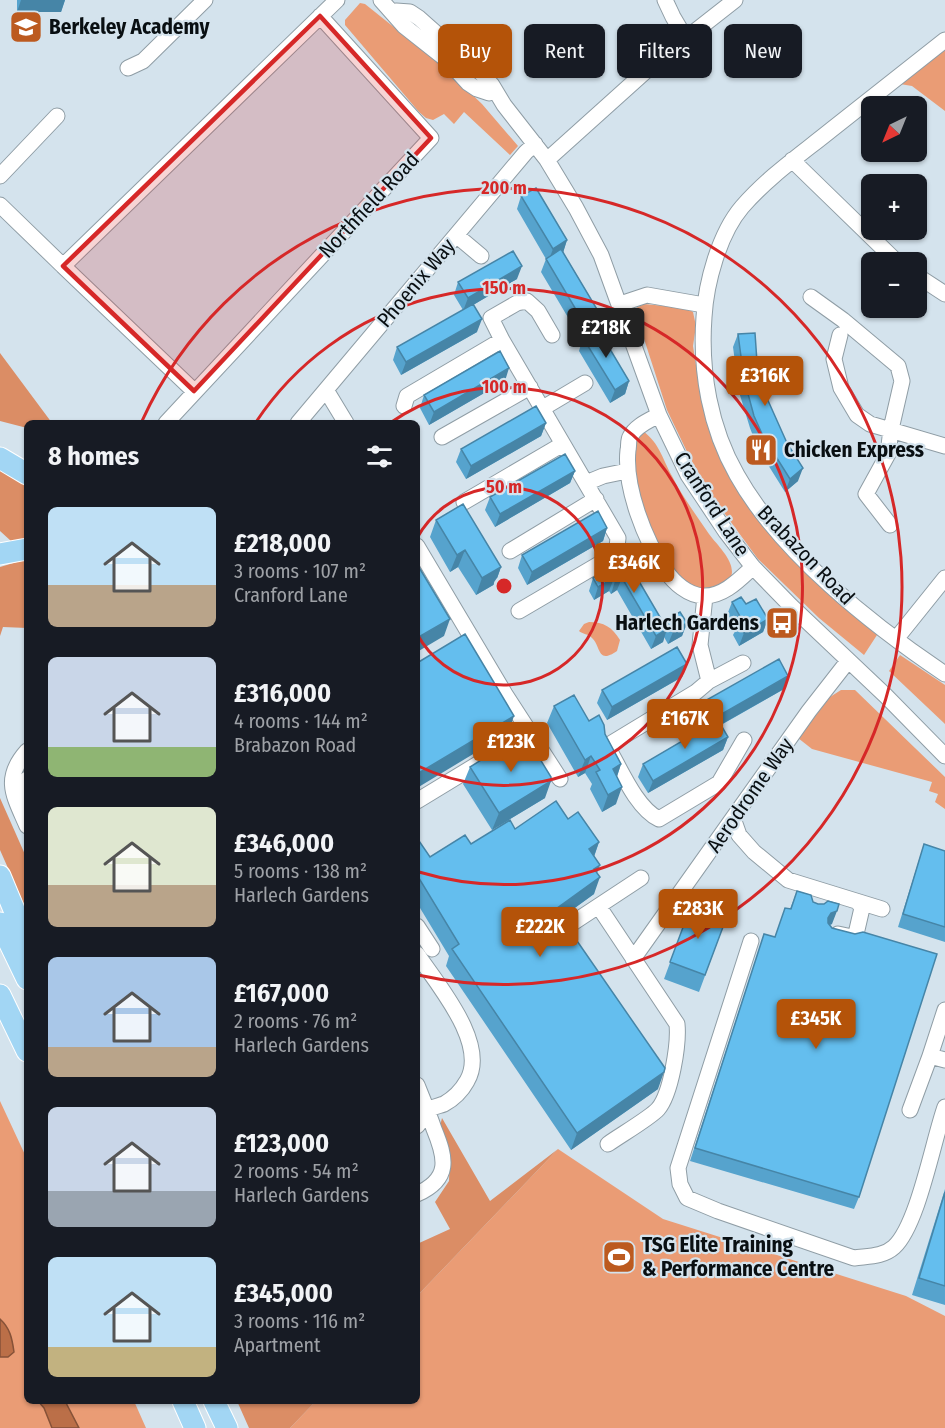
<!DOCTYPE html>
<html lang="en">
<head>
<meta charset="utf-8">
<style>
  :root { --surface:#171b24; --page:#20242c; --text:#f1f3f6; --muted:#9ea1a6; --accent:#b45309 }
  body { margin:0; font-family:"Fira Sans Condensed",sans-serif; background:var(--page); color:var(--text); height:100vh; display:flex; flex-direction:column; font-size:22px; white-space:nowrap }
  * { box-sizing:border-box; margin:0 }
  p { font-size:20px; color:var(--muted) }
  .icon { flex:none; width:33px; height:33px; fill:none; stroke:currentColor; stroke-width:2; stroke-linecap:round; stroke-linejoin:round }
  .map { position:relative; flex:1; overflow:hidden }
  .details { position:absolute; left:24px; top:420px; width:396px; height:984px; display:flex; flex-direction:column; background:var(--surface); border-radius:9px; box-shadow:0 2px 4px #0004 }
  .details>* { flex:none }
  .top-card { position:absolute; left:438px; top:24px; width:417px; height:54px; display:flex; gap:12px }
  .needle { width:39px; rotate:223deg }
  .tools { position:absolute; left:861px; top:96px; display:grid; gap:12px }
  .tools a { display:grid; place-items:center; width:66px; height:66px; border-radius:9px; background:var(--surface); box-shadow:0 2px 4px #0004; font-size:30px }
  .price { position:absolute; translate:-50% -51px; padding:0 14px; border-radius:6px; background:var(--accent); color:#fff; font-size:20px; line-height:39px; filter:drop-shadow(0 2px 3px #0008) }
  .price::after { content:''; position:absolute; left:50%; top:36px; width:18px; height:14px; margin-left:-9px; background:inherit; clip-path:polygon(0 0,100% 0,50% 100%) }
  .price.current { background:#222; color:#fff }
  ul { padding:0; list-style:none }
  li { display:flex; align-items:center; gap:18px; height:150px; padding:0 24px }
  li span { display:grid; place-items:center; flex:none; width:168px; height:120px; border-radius:9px; color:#555 }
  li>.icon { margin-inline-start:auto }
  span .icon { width:72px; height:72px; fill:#fffc; stroke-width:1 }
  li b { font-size:26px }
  h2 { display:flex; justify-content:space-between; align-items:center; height:72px; padding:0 24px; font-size:26px }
  .pill { padding:0 21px; border-radius:9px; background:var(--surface); box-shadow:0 2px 4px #0004; font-size:21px; line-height:54px }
  .pill.current { background:var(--accent); color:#fff }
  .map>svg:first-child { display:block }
</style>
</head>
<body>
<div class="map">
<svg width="945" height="1428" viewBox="0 0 945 1428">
  <rect width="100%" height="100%" fill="#d4e3ed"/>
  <path fill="#ea9c75" d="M360,3L365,4L440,64L482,104L518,146L510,155L464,112L454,124L444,114L433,120L426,118L419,112L345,25V20Z
    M945,49V111L912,86L900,84Z
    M644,304L686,308L693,312L696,326L693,346L702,404L730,478L765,528L829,595L877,635L864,655L819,618L758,559L714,499L690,458L667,410L636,314V308Z
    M643,431C660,444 662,458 672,476C682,496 696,515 709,534C717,545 732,558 732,572C732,586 703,590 693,587C689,586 681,580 678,577C658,558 626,472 633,445C635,439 639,435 643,431Z
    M589,622C604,622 612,627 620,640L617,651C597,665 601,646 592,638C589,634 582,634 579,631L584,624Z
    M900,655L945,685V724L889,671Z
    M841,690H855L945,777V809L935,802L938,794L929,791L932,782L812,749L798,738L830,697Z
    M0,1101L27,1159V1401H134L146,1428H0Z
    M558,1149L663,1219L906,1296L945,1316V1428H290L316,1401H417V1296Z"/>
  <path fill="#db8d65" d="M0,353L52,423H27V428L0,421Z
    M0,467L27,484V540L11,541L0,531Z
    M27,559V628L3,627L0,636V567Z
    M0,798L27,859V911L0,850Z
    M442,1118L490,1201L558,1149L417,1296V1244L450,1229L435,1202L449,1181L450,1152L440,1126Z
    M237,1401H316L290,1428H249Z"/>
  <path fill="#bb6f48" stroke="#865238" stroke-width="1.5" d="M0,1319C10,1328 12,1338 14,1352L8,1357H0Z
    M38,1401H65L79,1428H52L44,1408Z"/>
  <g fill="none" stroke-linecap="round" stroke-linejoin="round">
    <g stroke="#8f9da5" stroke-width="17">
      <path id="minor" d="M381,0L404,26L447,60L468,83L477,89L489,93
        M665,0L673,17L686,39
        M396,11L410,12L419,18L481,73L492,85L504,105L547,160L576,208L601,255L659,415L688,475L726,532L753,567L791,606L886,696L945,756
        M945,40C907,70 869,100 831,130C800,155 768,177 742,207C719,234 706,283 704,317C700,371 710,428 737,475C780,552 872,625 945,674
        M128,68L143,61L205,0
        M547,160L656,62L735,0
        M792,160L897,262
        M0,176L57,116
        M0,205L63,266L337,0
        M456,235L481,256
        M63,266L194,391
        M916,275L945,294
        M811,297L843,320L898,366L902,381L891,429L888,454L866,494L890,525
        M620,304L647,295L704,305
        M840,335L834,359L841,388L857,415L870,424L945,446
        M502,340L491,318L517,303L527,301L538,311L552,335
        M326,390L346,423
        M404,406L407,396L502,340L618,538L617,547L611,557L519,611
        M543,408L585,383
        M659,415C650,420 635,426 630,437C628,440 629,447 628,450C624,487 645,541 666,571C674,583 688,595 703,596C723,597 739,580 753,567
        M166,423L431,138L320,16
        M298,423L526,152L535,144
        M442,437L530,387
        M586,483L603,476L627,471
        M464,502L563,444
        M417,546L505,694L560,779
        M510,551L596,499
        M705,596L700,645L709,681L696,692L607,746C620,768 636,808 659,819L719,783L744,740
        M896,639L945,578
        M709,681L743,663
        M27,751C2,779 14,796 27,826
        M417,801L486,759
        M17,803L21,789L27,779
        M733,818L739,835L754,852L788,880L882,909
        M599,907L677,1024C679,1044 671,1094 658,1109C650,1118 619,1136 608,1144
        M417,926L432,949
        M559,932L641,878
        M838,934L852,937L856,934L862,908L858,902
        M751,941L678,1168L680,1184L687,1198L718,1211L854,1258C868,1256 883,1257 894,1247C918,1225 933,1141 945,1107
        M417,954C437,984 489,1044 467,1081C462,1090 453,1099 444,1104C439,1106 431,1107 427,1111C423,1115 421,1122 417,1126
        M633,959L809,711L848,661
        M930,1056L945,1010
        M417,1085C423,1100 429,1114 434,1129C446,1158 451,1179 417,1194
        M910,1110L930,1056L945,1060"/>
    </g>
    <g stroke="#fff" stroke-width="23">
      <path id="highway" d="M0,458L27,474
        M0,554L27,549
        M0,876L27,941
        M0,923L27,979
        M0,995L27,1051
        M183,1401L195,1428
        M214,1401L227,1428"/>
    </g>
    <use href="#minor" stroke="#fff" stroke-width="15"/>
    <use href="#highway" stroke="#a2d6f4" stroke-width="21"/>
  </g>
  <path fill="#56a3cd" d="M17,0H65L61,12H17Z
    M521,196L567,240L563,252L604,321L600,332L629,381L625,394L610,403L579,351L582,341L541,272L546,259L517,209Z
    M517,279L473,305L477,332L401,375L393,360L397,347L463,310L454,295L458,282Z
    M738,334L757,362L766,396L798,481L785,492L758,449L750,428L739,392L733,347Z
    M505,381L429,425L420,408L424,395Z
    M546,423L541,436L466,479L456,462L461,449Z
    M575,471L570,483L495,527L485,510L490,497Z
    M436,520L501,567L495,584L476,595L458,567L450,572L430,537Z
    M607,528L603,541L527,585L518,568L522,555Z
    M630,572L665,625L666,620L687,623L682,636L668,644L664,637L663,642L651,649L617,590L611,594L609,591L594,600L589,591L593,578Z
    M732,602L746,604L768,619L763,632L739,646L733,635L736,629L727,615Z
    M687,664L682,677L607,720L597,703L602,690Z
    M784,689L721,725L728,737L723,750L648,793L638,777L643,764L706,727L699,715L703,702Z
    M554,706L589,721L605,734L621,764L617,777L616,804L602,812L590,789L592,784L585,773L578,777L547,723Z
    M470,767L545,798L492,830L463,784Z
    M568,819L599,842L594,857L597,873L594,894L558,920L658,1089L571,1150L446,966L449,956L417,903V838L430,857L515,829Z
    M924,844L945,851V942L898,927Z
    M797,891L813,902L832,924L830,925L859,1197L854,1209L690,1161L764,934L775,937L785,908L790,909Z
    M691,906L726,919L699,992L664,979Z
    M945,1189V1305L912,1295Z"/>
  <path fill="#4685a7" d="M21,0H65L61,12H17Z
    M567,240L563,253L548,262L553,249Z
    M522,266L517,279L463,311L468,298Z
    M482,319L477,332L401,375L406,362Z
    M604,321L599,333L585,340L588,330Z
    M509,368L505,381L429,425L434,412Z
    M629,381L625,394L610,403L615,390Z
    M546,423L541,436L466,479L471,466Z
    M803,468L798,481L785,492L790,479Z
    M575,471L570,483L495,527L500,514Z
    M607,528L603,541L527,585L532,572Z
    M465,550L458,567L450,572L457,555Z
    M501,567L495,584L476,595L482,578Z
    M614,578L609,591L594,600L598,587Z
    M622,578L617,590L611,594L615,581Z
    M450,619L444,636L417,652V638Z
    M768,619L763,632L739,646L744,633Z
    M687,623L682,636L668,644L673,632Z
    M667,629L663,642L651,649L656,636Z
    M687,664L682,677L607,720L612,707Z
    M788,676L784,689L708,732L713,719Z
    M514,716L508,733L417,788V774Z
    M728,737L723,750L648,793L653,781Z
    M591,756L585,773L578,777L585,760Z
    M621,764L615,782L613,769Z
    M551,781L545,798L492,830L499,813Z
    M622,787L616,804L602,812L608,795Z
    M599,842L593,859L589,849Z
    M600,865L594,881L600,877L594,894L550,926L556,909L594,869Z
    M837,911L832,924L826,926L828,918L831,913Z
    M664,1072L658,1089L571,1150L577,1133Z"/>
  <path fill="#64beee" stroke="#4685a7" stroke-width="1.5" d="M536,188L567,240L553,249L521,196Z
    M561,249L604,321L588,330L546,259Z
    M513,251L522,266L468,298L458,282Z
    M473,304L482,319L406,362L397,347Z
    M598,329L629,381L615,390L583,338Z
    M755,333L757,362L766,396L787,443L803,468L790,479L763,436L754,416L744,379L738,334Z
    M500,351L509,368L434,412L424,395Z
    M536,406L546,423L471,466L461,449Z
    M565,454L575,471L500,514L490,497Z
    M463,504L501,567L482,578L465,550L457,555L436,520Z
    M598,511L607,528L532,572L522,555Z
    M623,561L630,572L633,571L667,629L656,636L622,578L615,581L614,578L598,587L593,578Z
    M417,564L450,619L417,638Z
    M741,597L746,604L756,599L768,619L744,633L738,622L742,620L732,602Z
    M680,612L687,623L673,632L666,620Z
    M465,634L514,716L417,774V663Z
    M677,647L687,664L612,707L602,690Z
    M779,659L788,676L713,719L703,702Z
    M574,695L589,721L599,715L604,725L605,734L621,764L613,769L622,787L608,795L596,772L600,770L591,756L585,760L554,706Z
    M718,720L728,737L653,781L643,764Z
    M524,733L551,777V781L499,813L470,767Z
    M556,801L568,819L578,812L599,842L589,849L600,865L594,869L600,877L556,909V916L560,923L566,925L665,1068L664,1072L577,1133L452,949L459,944L417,875V838L430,857L465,835L471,844L510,820L515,829Z
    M924,844L945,851V927L903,914Z
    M797,891L811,895L813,902L818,904H824L828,901L839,904L837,911L831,913L828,918V923L832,928L855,934L863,932L937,954L859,1197L695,1148L764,934L775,937L785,908L791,909Z
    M691,906L726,919L705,975L670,962Z
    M945,1192V1286L919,1278Z"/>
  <path fill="#d62828" fill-opacity="0.2" stroke="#d62828" stroke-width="4.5" stroke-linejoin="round" d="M320,16L431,138L194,391L63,266Z"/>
  <g fill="none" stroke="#d62828" stroke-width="3">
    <path d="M417 538A99 99 0 1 1 417 634"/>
    <path d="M390 423A199 199 0 1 1 418 766"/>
    <path d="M256 422A298 298 0 1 1 419 872"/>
    <path d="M142 421A398 398 0 1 1 418 975"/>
  </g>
  <defs>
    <g id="school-square" transform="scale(1.725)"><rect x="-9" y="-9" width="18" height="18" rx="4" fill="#bc5a1f" stroke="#d4e3ed"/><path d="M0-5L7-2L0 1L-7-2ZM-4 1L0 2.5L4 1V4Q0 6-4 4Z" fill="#fff"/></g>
    <g id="restaurant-square" transform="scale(1.725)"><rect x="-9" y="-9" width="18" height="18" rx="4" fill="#bc5a1f" stroke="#d4e3ed"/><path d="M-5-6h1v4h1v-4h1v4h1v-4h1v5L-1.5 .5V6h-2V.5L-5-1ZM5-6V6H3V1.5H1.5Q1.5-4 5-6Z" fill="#fff"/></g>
    <g id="bus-square" transform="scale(1.725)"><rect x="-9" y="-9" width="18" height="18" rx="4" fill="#bc5a1f" stroke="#d4e3ed"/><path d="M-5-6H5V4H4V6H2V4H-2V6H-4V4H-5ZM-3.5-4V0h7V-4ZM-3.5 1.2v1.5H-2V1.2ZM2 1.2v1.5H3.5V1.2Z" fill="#fff"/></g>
    <g id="stadium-square" transform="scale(1.725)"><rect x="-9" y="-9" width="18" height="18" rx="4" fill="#bc5a1f" stroke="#d4e3ed"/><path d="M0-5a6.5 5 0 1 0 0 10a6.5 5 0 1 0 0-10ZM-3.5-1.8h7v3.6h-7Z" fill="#fff"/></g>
  </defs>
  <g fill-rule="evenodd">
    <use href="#school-square" x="26" y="27"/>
    <use href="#restaurant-square" x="761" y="450"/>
    <use href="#bus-square" x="782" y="623"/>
    <use href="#stadium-square" x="619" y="1257"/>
  </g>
  <g text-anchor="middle" stroke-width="4.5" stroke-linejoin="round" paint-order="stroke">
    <g font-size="21" font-weight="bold" fill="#090f12" stroke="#d4e3ed" text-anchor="start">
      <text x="49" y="34">Berkeley Academy</text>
      <text x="784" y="457">Chicken Express</text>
      <text x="759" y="630" text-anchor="end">Harlech Gardens</text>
      <text x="642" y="1252">TSG Elite Training<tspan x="642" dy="24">&amp; Performance Centre</tspan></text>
    </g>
    <g font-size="21" fill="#090f12" stroke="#d4e3ed">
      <text transform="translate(369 205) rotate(-47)" y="7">Northfield Road</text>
      <text transform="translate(416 283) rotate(-50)" y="7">Phoenix Way</text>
      <text transform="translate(712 504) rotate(57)" y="7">Cranford Lane</text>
      <text transform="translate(806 555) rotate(46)" y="7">Brabazon Road</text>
      <text transform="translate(750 795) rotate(-55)" y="7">Aerodrome Way</text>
    </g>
  </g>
  <circle cx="504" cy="586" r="9" fill="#d62828" stroke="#d4e3ed" stroke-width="3"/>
  <g font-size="18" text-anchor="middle" font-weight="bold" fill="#d62828" stroke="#d4e3ed" stroke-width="4.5" stroke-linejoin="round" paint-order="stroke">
    <text x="504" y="194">200 m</text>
    <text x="504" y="294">150 m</text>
    <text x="504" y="393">100 m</text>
    <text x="504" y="493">50 m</text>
  </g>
</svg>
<div class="tools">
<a><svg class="needle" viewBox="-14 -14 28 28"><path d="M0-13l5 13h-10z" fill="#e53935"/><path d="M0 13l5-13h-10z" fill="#9ea1a6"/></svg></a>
<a>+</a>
<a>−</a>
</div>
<b class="price current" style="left:606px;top:359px">£218K</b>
<b class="price" style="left:765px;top:407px">£316K</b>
<b class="price" style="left:634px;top:594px">£346K</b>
<b class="price" style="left:685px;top:750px">£167K</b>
<b class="price" style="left:511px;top:773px">£123K</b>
<b class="price" style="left:698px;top:940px">£283K</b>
<b class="price" style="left:540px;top:958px">£222K</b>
<b class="price" style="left:816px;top:1050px">£345K</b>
<div class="top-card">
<a class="pill current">Buy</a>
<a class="pill">Rent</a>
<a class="pill">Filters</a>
<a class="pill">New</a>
</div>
<section class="details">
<h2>8 homes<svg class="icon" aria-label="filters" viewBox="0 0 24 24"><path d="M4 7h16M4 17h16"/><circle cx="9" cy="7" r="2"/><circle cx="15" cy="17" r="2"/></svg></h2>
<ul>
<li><span style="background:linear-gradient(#bfe0f5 65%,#b9a48a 0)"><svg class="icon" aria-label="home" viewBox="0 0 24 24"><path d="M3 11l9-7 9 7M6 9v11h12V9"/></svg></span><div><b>£218,000</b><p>3 rooms · 107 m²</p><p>Cranford Lane</p></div></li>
<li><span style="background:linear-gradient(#c9d6e8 75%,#8fb573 0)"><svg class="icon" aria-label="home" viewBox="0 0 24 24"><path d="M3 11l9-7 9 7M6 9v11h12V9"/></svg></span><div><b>£316,000</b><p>4 rooms · 144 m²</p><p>Brabazon Road</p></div></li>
<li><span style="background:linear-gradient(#dfe7d0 65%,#b9a48a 0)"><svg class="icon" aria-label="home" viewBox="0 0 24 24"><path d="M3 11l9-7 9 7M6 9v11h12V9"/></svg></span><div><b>£346,000</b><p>5 rooms · 138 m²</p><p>Harlech Gardens</p></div></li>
<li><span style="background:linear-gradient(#a9c7e8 75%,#b9a48a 0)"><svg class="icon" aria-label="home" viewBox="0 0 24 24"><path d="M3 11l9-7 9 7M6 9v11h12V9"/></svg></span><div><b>£167,000</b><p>2 rooms · 76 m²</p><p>Harlech Gardens</p></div></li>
<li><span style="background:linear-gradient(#c9d6e8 70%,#9aa5b1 0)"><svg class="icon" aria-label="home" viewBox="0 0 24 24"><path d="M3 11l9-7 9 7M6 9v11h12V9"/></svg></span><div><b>£123,000</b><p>2 rooms · 54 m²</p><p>Harlech Gardens</p></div></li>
<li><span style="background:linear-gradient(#bfe0f5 75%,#c2b280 0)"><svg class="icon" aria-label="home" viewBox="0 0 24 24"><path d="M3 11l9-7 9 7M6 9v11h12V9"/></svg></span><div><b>£345,000</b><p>3 rooms · 116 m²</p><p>Apartment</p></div></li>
</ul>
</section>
</div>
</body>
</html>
